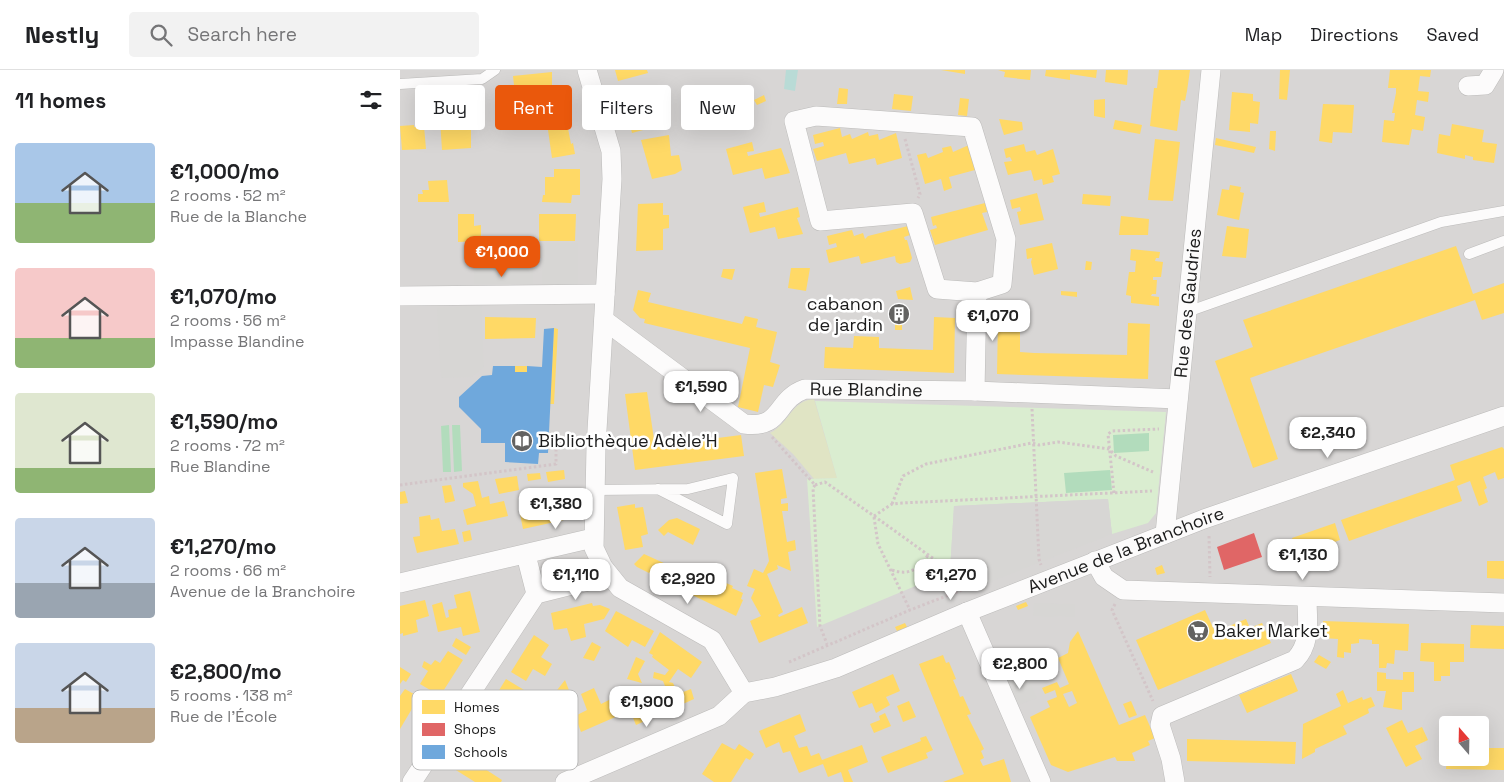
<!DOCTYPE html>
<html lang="en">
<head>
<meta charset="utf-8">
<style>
  :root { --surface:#fff; --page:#f2f2f2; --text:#202124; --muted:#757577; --line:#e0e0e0; --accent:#ea580c }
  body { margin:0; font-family:"Space Grotesk",sans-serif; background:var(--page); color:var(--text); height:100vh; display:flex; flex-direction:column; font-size:19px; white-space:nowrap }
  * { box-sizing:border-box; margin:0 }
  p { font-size:16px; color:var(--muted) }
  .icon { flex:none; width:28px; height:28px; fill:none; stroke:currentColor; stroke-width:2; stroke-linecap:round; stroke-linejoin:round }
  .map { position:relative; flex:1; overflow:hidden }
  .sheet { display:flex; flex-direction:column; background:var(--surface); width:400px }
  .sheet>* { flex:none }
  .banner { position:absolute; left:15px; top:15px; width:475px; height:45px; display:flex; gap:10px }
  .needle { width:32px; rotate:340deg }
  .fabs { position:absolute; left:1039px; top:646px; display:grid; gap:10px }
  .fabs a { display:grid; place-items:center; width:50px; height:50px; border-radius:5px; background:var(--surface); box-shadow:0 5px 20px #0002; font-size:25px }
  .price { position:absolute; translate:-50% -42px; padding:0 11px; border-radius:10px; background:#fff; color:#222; font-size:16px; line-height:32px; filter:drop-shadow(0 1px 2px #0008) }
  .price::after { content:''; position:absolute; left:50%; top:30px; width:15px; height:11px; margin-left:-8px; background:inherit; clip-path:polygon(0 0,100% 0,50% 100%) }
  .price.active { background:var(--accent); color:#fff }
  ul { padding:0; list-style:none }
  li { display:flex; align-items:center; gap:15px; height:125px; padding:0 15px }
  li span { display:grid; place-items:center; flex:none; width:140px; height:100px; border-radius:5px; color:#555 }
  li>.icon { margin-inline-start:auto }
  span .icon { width:60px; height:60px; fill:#fffc; stroke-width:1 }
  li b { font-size:21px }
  h2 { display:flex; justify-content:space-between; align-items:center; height:60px; padding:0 15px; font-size:21px }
  .tag { padding:0 18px; border-radius:5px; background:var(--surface); box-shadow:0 5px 20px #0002; font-size:18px; line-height:45px }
  .tag.active { background:var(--accent); color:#fff }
  header { display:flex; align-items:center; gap:30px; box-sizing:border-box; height:70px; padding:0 25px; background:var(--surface); border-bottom:1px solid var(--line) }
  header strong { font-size:24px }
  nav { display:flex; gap:28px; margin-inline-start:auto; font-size:18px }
  .search { width:350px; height:45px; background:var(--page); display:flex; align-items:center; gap:12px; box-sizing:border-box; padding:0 18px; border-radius:5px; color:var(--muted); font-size:19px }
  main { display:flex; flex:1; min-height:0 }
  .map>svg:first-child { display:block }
</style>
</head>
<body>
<header>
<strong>Nestly</strong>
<div class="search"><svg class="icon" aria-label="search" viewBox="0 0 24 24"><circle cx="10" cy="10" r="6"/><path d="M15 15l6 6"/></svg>Search here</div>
<nav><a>Map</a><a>Directions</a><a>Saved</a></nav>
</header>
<main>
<section class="sheet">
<h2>11 homes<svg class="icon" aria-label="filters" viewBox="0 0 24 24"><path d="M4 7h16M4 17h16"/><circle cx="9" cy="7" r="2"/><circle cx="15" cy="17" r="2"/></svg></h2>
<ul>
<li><span style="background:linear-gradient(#a9c7e8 60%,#8fb573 0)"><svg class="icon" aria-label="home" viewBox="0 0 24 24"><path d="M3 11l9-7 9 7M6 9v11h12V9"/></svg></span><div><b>€1,000/mo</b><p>2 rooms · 52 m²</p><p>Rue de la Blanche</p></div></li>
<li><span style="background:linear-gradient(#f6c9c9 70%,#8fb573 0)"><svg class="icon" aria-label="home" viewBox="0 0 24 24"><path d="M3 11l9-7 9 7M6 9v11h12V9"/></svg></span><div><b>€1,070/mo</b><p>2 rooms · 56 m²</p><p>Impasse Blandine</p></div></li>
<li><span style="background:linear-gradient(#dfe7d0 75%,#8fb573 0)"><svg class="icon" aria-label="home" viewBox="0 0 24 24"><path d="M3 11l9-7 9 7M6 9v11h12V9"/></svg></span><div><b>€1,590/mo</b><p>2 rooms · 72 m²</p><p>Rue Blandine</p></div></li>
<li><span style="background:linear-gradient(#c9d6e8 65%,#9aa5b1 0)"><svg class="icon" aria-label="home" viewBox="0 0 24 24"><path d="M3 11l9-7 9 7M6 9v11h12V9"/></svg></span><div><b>€1,270/mo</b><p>2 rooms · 66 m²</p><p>Avenue de la Branchoire</p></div></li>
<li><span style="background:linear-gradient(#c9d6e8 65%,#b9a48a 0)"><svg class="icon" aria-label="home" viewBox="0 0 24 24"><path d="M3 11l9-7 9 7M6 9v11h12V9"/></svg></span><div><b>€2,800/mo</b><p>5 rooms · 138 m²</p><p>Rue de l'École</p></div></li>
</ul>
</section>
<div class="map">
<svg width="1104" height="712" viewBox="0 0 1104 712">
  <rect width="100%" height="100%" fill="#e9e6e3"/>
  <path fill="#d8d6d5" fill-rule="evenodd" d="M0,0H1104V712H0ZM1048,655H1080V688H1048Z"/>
  <path fill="#e0e4c4" d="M414,329L437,408L414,409L393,384L370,363C389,354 392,330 414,329Z"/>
  <path fill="#daedd0" d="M415,331L766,342L756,443L748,453L712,464L708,429L554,436L550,501L529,507L530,510L417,557L407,409L437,408Z"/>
  <path fill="#b2dcbc" d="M49,355L51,402H43L41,356Z
    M52,355H60L62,401L54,402Z
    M749,363V381L714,383L713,365Z
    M710,400L712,420L666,423L664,403Z"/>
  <path fill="#d7d6d4" d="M142,173H178V215H142Z
    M74,174H133V214H74Z
    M81,236L84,297L72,307L41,308L37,238Z
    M708,429L712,464L577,517L550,501L554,436Z
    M634,533L675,534V547L633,546Z
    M615,578L637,628L616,636L595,587Z"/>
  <path fill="#b9dbd6" d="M386,0H398L395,21L384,19Z"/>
  <path fill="#ffd966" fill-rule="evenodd" d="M215,0H247L248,3L218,11Z
    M541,0H565V4Z
    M598,0H631L630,10L604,7L605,2Z
    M646,0H697L696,8L670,4V10L645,6Z
    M706,0H728L727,15L705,12Z
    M759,0H790L787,21L785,31L781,30L777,61L750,56L754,18H757Z
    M880,0H890L887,30L879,29Z
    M990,0H1031L1030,7L1020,6L1018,21L1029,22L1028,32L1017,30L1015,45L1025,47L1023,61L1012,59L1009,75L982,72L984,50L994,51L995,43H992L996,23V18H988Z
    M152,2V31L161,30L162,48H166L171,74L173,73L175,84L152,88L148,60H144L142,32L131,33L130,23L115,24L113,6Z
    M259,16L269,53L232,63L225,36L230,34L228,26Z
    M439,18L448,19L447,34H437Z
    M832,22L853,24V31L860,32L858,54L850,53V62L829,60Z
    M494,24L513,26L511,41L492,39Z
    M364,25L366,31L357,35L354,30Z
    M560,28L569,29L567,46L558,45Z
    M705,29V48L694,46V30Z
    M59,32L60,48L75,47L76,59H71V78L42,80L39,34Z
    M923,34L954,35L952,63L933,62L932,73L919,71Z
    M599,49L622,52L623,60L604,65Z
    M715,50L742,55L740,64L713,59Z
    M1052,54L1084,60L1082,72L1097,74L1094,93L1073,90V87L1065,85V89L1037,83L1039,64L1050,66Z
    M14,55V57L24,56L26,79L2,80L0,56Z
    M440,58L442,67L450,64L452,69L468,62L469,66L478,64L479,70L496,63L502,88L477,95L475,88L449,94L446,83L417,91L413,79L424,76L423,72L415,74L413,65Z
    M870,61H876L875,81L869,79Z
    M269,65L271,86L279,85L282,100L275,104L252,109L241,70Z
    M816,68L856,77L854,83L815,75Z
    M755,69L780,72L773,131L748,130Z
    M352,72L354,81L347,82L348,86L381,78L390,103L365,109L362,98L333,105L326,79Z
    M624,74L626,82L635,80L637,85L653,79L660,104L652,106L654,112L643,115L642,109L634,111L631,100L608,105L604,92L612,91L610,87L606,88L604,79Z
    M569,75L575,100L549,107L552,118L544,121L541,109L525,114L517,85L526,83L528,88L543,82L542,78L551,76L553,82Z
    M154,99H180V125H172L171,133L142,132L143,125H145V107H154Z
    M47,110L49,132H18V124H23L22,120H29L28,111Z
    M830,115L841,117L840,122L844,123L839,150L817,145L822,119L829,120Z
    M637,123L644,150L620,155L617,142L621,141L620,137L612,139L610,130Z
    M683,124L711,126L710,136L682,134Z
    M364,132L366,142L359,143L360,147L398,137L400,147L397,148L403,164L378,169L375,157L350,163L343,137Z
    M263,133V145H269V158L263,159V180L236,181L238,134Z
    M585,133L587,142L582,143L588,160L535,175L530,160L537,158L536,155L533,156L531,147Z
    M58,144H74V156L81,155V171L58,172Z
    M139,144H176L175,171H139Z
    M721,146L749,149L748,165H719Z
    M508,156L510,165L504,167L505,170H507L512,188L510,192L500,194L496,192L495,186L461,194L459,186L429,193L426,180L437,177L436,173L429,175L427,166L452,160L454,166L463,163L465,169L468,166Z
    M827,156L849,159L846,188L822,186Z
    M652,173L658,199L634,205L631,192L632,188L627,189L626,179Z
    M1056,176L1073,224L1104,213V243L1082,250L1075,230L850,308L878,389L853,398L815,291L853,277L843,250Z
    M731,179L760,182L759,188H756L755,191L763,192L761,207H753V210H757L756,224H752L751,226L759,227V236L731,233V226L726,225L729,202H735L736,191L730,190Z
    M686,191L692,192L691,200H685Z
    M391,198H410L406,221L388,218Z
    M323,199H335L332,210L321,207Z
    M510,217L513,230L498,229L496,221Z
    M238,220L251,223L248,232L342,254L345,246L358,249L356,257L377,262L370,292L380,295L373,317L364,315L358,342L338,337L350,278L244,253L245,249L240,248L233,240Z
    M661,221L677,222V227L661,225Z
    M495,239H503V250L495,249Z
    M85,247L136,248L135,268L85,269Z
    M534,247L555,248L554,303L424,298L425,277L453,278L454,266L479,267V278L533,280Z
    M598,249H620V282L634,283L727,285L728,253L750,254L748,309L597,304Z
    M495,251H502V260H495Z
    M154,258L158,259L154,334H150Z
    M115,296H127V302H115Z
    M247,322L255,376L341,365L344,386L235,400L225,324Z
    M1102,377L1104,379V408L1098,410L1095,402L1083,407L1087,418L1084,420L1088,432L1079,436L1070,411L1057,416L1062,431L949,471L941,450L1055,410L1050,395Z
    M382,399L387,428L381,429V434L388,433V441H382L387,472L395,470L396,480L388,482L391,501L377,495L378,499L367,504L383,542L378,545L379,547L402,537L408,553L359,573L350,551L361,546L351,528L355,519L347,516L354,499L363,503L369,491L355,403Z
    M164,400L165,409L148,412L146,402Z
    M140,403L141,409L128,411L127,404Z
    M117,406L119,420L99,424L95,409Z
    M78,411L82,428L89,426L90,434L104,431L108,446L67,455L63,440L76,436L73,424L63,417V413Z
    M51,415L55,431L45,433L42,416Z
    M5,421L8,433L0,434V422Z
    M140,433L141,439L161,434L164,450L123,459L120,444L133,440L132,434Z
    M235,434V438L243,437L248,464L241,466L243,477L225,480L217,437Z
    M30,445L31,450L39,448L42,461L55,459L59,474L17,483L13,467L20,466L19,447Z
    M277,448L300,459L293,475L268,462L264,466L258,460L269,450Z
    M935,453L940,470L927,475L930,488L917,493L916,490L895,499L887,474L893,471L892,468Z
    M70,460L72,470L64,472L62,462Z
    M244,484L290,505L283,520L237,497L234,494Z
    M1087,491H1104V509L1087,508Z
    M762,495L765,503L757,505L755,498Z
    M540,503L545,513L533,518L529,507Z
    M298,509L316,518L319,510L333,516L332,518L343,523L341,529L343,530L336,546L290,524Z
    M70,521L80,562L63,566L61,557L38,562L32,535L42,532L46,548L49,547L48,540L57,538L54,525Z
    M25,530L29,546L16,550L18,562L3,566V563L0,564V536Z
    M626,532L628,536L618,540L616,536Z
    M192,533L193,536L200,535L210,539L204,549L184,554L186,567L171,571L167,558L154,560L151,543Z
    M805,540L815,562L846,549L850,558L862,553L871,573L758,620L736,570Z
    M216,541L254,561L245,577L232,570L228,577L205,561Z
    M923,551L1009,554L1008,581L995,580L994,594L987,593L986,598H979V574H972V570L959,569V573L951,574V583L944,582V588L937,587L938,569L923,568Z
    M505,553L507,557L497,561L495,557Z
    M1071,555L1104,556V579L1070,578Z
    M678,561L719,655L745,645L755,668L748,671L750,675L732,683L735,691H717L715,687L668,702L651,695L630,647L650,637L647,631L657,627L655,620L645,624L642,618L657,612L660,618L669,614L658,588L668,583L670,572ZM672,621L677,633L669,637L663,624Z
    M260,562L302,592L291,608L278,599L269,612L273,613L278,624L291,619L294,629L236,655L227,633L234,630L232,625L245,620L247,624L265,616L263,611L253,608L254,602L265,605L269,600L252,587L253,585L249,583Z
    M134,565L149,575L141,587L152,594L145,606L133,599L126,611L111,602Z
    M56,568L71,577L66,585L52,576Z
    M192,572L201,577L194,591L183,588Z
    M1021,573L1064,574V592H1050V606H1041V611H1034V592L1020,591Z
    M48,581L63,590L40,626L20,614L28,601L22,597L24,591L31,595L35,590L40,593Z
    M543,585L546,593L549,592L556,609L553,610L557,619L560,627L563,626L571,644L567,645L584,679L581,681L584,688L580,690L583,696L604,689L611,712H543L564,704L519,594Z
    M919,585L931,592L926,599L914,592Z
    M236,587L245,591L238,604L242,613L227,609Z
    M0,597L11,604L6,612L3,610L0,614Z
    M977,602L986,603V609L1003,610V602H1014V622H1002V640L983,637L986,621H977Z
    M493,604L500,621L486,627L490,635L476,643L472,633L459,638L452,622Z
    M891,604L898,621L847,643L839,625Z
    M106,609L134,626L129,632L117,625L113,632L121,637L114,649L105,643L94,661L97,663L93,670L96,672L88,685L92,688L85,699L102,710L101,712H75L51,697L60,684L72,690L79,680L85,684L88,678L75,668L85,655L80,651Z
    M165,610L174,633L155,642L150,629Z
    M194,618L201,634L213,628L220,645L181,662L175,646L187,640L181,624Z
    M5,619L19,627L0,659V626Z
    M943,620L948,633L962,627L963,630L971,627L975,636L968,639L969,643L943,656L947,664L915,679V682L902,689L903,654L941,636L936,624Z
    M509,631L516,647L503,652L497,636Z
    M731,631L737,645L729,648L723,634Z
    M485,643L491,656L474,663L470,654L480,650L479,646Z
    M400,644L406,661L394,666L399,678L407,676L411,686L419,683L422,690L462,675L468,692L448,700L453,712H444L441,702L428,707L423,694L399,703L390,681L383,683L379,672L366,678L359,661Z
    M1002,650L1008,663L1022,657L1028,670L1015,676L1022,689L1006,697L986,658Z
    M153,659L154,662L166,660L176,680L129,700L123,685L144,676L140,665Z
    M526,666L533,680L526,683L528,688L488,703L481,687L521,671L520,668Z
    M1080,667L1089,668L1088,678H1104V700L1046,699L1047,688H1080Z
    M787,669L896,672L895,694L787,691Z
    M322,673L335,680L339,674L354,684L350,690L346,688L331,712H314L302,704Z"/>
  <path fill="#e06666" d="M854,463L862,487L824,500L817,477Z"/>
  <path fill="#6fa8dc" d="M154,258L148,383H139L138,394L105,392V373H81V359L59,337V327L82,306L92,305L93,296H115V302H127V296L142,297L144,259Z"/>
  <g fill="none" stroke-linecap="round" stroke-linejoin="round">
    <g stroke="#bcbbba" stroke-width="11">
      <path id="lane" d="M0,14L82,9L95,0
        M1069,184L1104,171
        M787,242L1041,152L1104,141
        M195,420L288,419L333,408L327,454L258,419"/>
    </g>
    <g stroke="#bcbbba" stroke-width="20">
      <g id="street">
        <path d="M187,0L211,81L212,109L196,377L194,478L203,497L220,518L312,570L344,623"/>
        <path d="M1068,16L1085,15L1094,0"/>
        <path d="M416,46L572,57L606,169L602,214L577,222L537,219L513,143L420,151L394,51Z"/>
        <path d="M0,226L205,224"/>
        <path id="s1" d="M204,250L344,354C384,359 374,330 405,319L575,321L778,329"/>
        <path d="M575,321L577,222"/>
        <path id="s2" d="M765,464L811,0"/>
        <path d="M126,485L136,524"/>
        <path d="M695,491L704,507L723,520L1104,533"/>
        <path d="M0,513L193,468"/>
        <path d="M567,542L641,712"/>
        <path d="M12,712L136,524L208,506"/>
        <path id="s3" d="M165,712L319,646L344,623L375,617L436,598L567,542L804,449L1104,346"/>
        <path d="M775,712L771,689L760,655L762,646L895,590C912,572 907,550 907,528"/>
      </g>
    </g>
    <path stroke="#d3c5c8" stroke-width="3" stroke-dasharray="2.5 2.5" stroke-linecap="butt" d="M505,69L520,124L518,128
      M632,339L639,489L641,495
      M372,367L415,415
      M0,415L156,394V378L162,372
      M415,415L425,412L474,446L492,434L502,433L752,421
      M415,415L413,418L420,556L427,574
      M714,423L708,364L712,361L759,359
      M492,434L503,406L526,394L632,373L639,375L658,372L709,379L716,386L753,402
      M474,446L573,517
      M474,447L478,474L510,540
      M809,466L810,507
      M492,500C509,506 519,499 528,485
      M715,534L712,540L753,631
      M389,592L510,540L572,516"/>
    <use href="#lane" stroke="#fcfbfb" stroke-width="10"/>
    <use href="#street" stroke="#fcfbfb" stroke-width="19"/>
  </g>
  <defs>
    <g id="building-disc" transform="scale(1.125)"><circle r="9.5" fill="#636261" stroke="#fff"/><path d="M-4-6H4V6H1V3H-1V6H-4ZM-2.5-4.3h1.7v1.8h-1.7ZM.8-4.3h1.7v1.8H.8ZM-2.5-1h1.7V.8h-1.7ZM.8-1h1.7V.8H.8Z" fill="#fff"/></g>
    <g id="library-disc" transform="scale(1.125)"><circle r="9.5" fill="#636261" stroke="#fff"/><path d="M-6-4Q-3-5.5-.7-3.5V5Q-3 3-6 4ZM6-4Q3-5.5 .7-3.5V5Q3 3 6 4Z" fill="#fff"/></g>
    <g id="supermarket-disc" transform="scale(1.125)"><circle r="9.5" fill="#636261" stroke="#fff"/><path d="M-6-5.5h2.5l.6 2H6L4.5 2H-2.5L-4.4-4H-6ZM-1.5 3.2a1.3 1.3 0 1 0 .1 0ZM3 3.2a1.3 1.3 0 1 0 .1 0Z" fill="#fff"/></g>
  </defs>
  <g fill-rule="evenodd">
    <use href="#building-disc" x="499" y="244"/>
    <use href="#library-disc" x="122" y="371"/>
    <use href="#supermarket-disc" x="798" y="561"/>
  </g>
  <g text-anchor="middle" stroke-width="5" stroke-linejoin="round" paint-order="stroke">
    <g font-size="18" fill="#1b1b1b" stroke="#fff">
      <text dy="6" stroke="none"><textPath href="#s2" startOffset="232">Rue des Gaudries</textPath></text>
      <text dy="6" stroke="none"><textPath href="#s1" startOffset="310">Rue Blandine</textPath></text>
      <text dy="6" stroke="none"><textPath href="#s3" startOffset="610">Avenue de la Branchoire</textPath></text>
    </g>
    <g font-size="18" fill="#1b1b1b" stroke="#fff" text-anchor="start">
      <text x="483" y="240" text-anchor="end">cabanon<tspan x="483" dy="21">de jardin</tspan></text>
      <text x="138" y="377">Bibliothèque Adèle'H</text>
      <text x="814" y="567">Baker Market</text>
    </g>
  </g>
  <rect x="12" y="620" width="166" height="80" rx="8" fill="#fff" stroke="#bbb" stroke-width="1"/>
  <rect x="22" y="630" width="23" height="14" fill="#ffd966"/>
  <rect x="22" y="653" width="23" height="13" fill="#e06666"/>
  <rect x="22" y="675" width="23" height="14" fill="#6fa8dc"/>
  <g font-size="14" fill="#1b1b1b">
    <text x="54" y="642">Homes</text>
    <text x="54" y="664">Shops</text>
    <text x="54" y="687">Schools</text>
  </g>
</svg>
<div class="fabs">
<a><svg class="needle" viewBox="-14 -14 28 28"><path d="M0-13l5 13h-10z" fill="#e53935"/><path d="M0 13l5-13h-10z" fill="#757577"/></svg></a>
</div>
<b class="price active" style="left:102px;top:208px">€1,000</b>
<b class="price" style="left:593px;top:272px">€1,070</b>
<b class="price" style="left:301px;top:343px">€1,590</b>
<b class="price" style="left:928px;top:389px">€2,340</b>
<b class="price" style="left:156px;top:460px">€1,380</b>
<b class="price" style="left:903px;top:511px">€1,130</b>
<b class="price" style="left:176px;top:531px">€1,110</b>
<b class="price" style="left:551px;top:531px">€1,270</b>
<b class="price" style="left:288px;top:535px">€2,920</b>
<b class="price" style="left:620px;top:620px">€2,800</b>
<b class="price" style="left:247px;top:658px">€1,900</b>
<div class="banner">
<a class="tag">Buy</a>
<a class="tag active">Rent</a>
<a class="tag">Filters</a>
<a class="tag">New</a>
</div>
</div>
</main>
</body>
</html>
